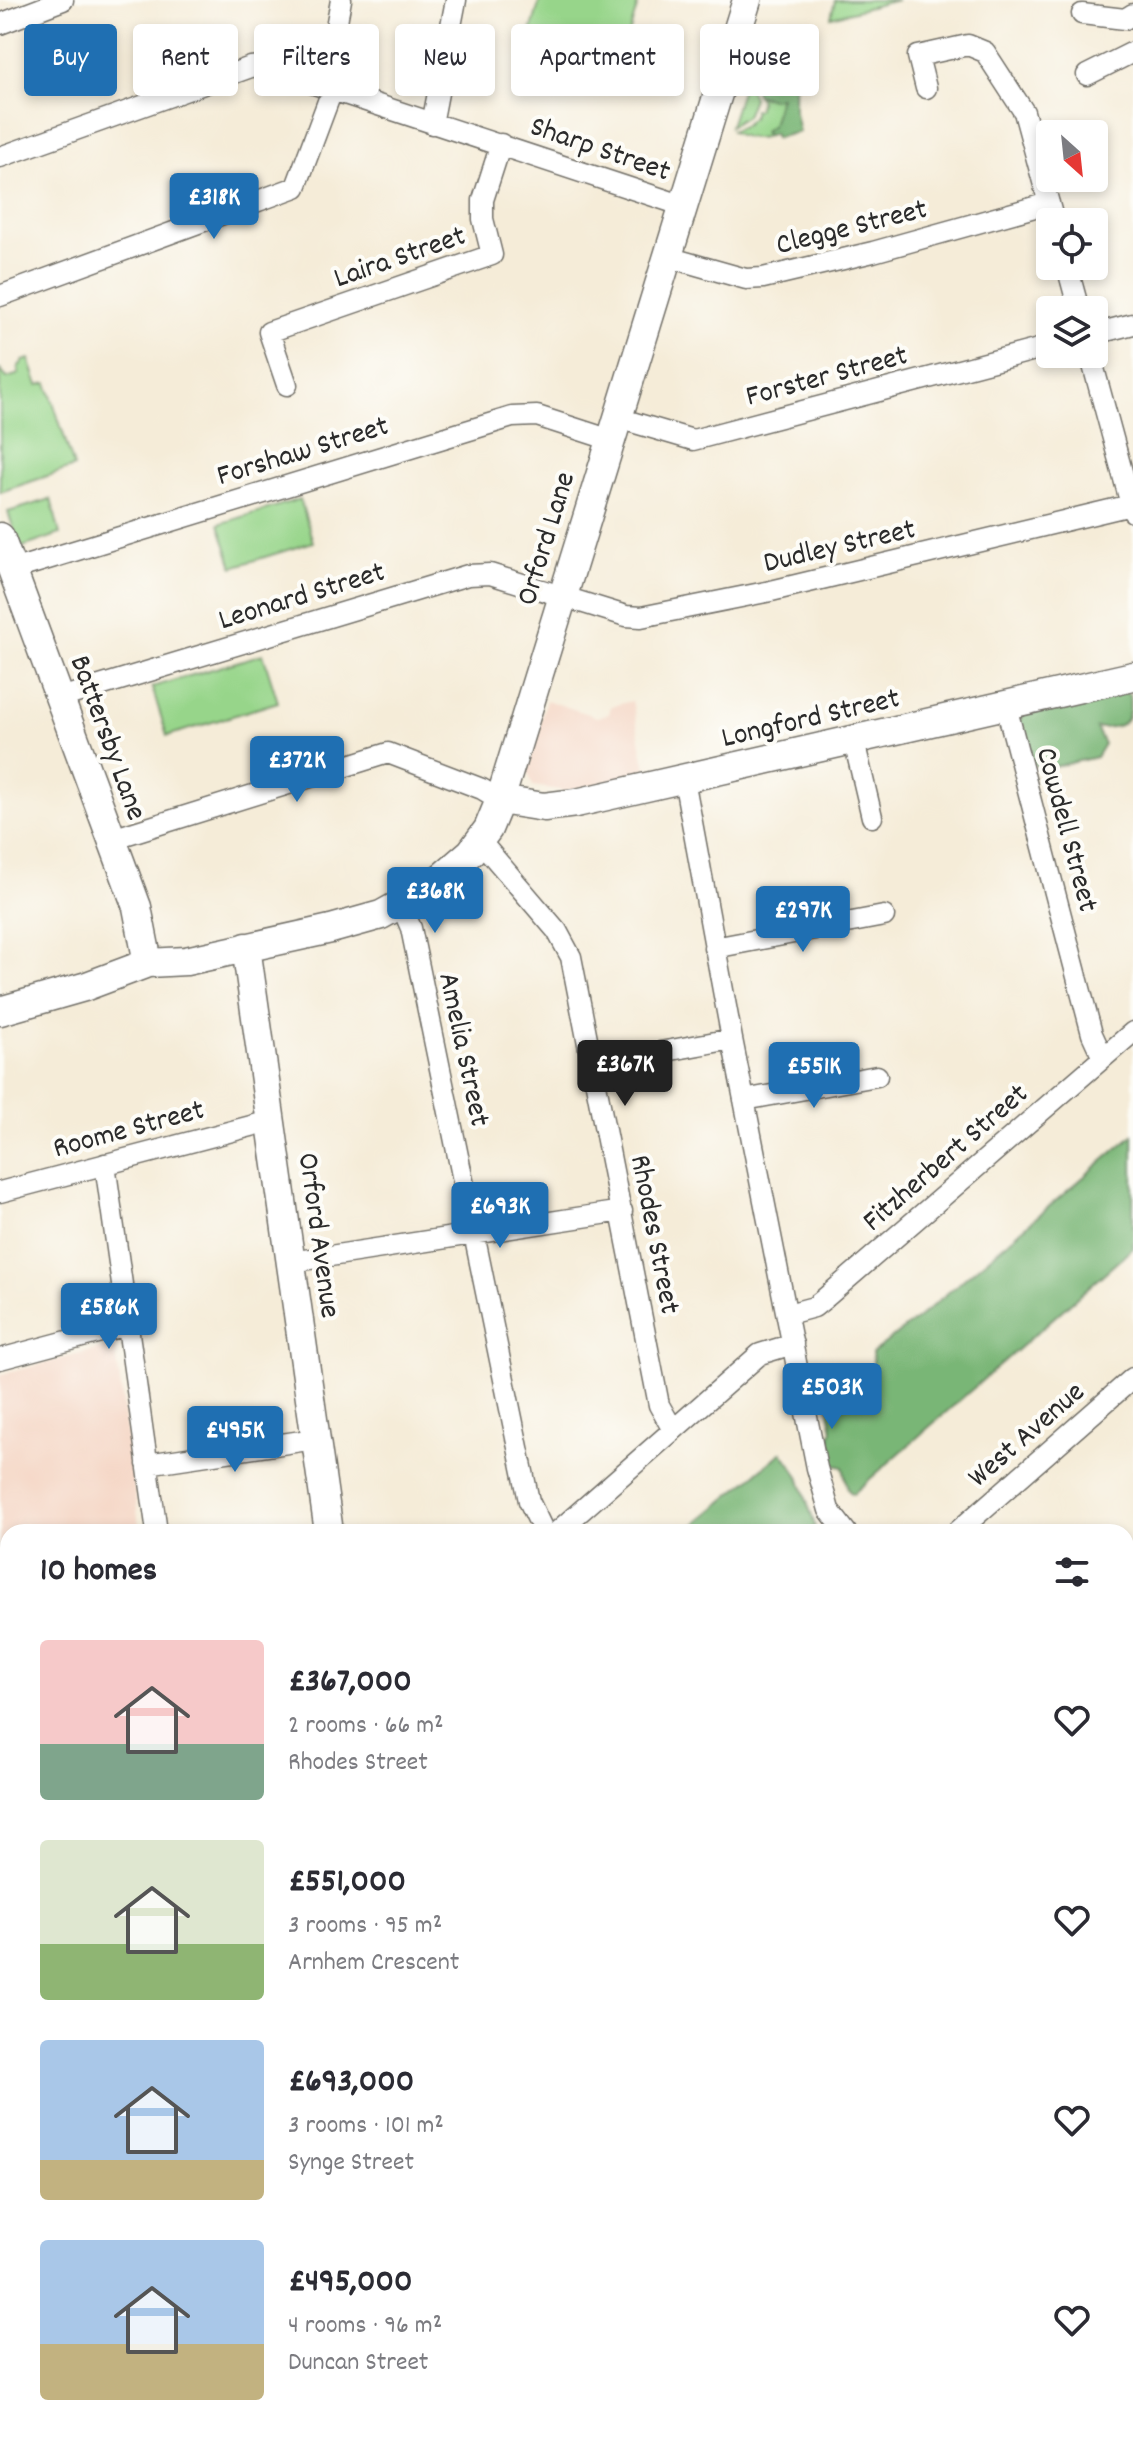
<!DOCTYPE html>
<html lang="en">
<head>
<meta charset="utf-8">
<style>
  :root { --surface:#fff; --page:#f7f7f7; --text:#2b2b33; --muted:#7c7c81; --accent:#1f6fb2 }
  body { margin:0; font-family:Dekko,sans-serif; background:var(--page); color:var(--text); height:100vh; display:flex; flex-direction:column; font-size:30px; white-space:nowrap }
  * { box-sizing:border-box; margin:0 }
  p { font-size:26px; color:var(--muted) }
  .icon { flex:none; width:44px; height:44px; fill:none; stroke:currentColor; stroke-width:2; stroke-linecap:round; stroke-linejoin:round }
  .map { position:relative; flex:1; overflow:hidden }
  .sheet { position:absolute; left:0px; top:1524px; width:1134px; height:914px; display:flex; flex-direction:column; background:var(--surface); border-radius:24px 24px 0 0; box-shadow:0 4px 12px #0003 }
  .sheet>* { flex:none }
  .hud { position:absolute; left:24px; top:24px; width:1086px; height:72px; display:flex; gap:16px }
  .needle { width:52px; rotate:153deg }
  .tools { position:absolute; left:1036px; top:120px; display:grid; gap:16px }
  .tools a { display:grid; place-items:center; width:72px; height:72px; border-radius:8px; background:var(--surface); box-shadow:0 4px 12px #0003; font-size:40px }
  .price { position:absolute; translate:-50% -68px; padding:0 18px; border-radius:8px; background:var(--accent); color:#fff; font-size:26px; line-height:52px; filter:drop-shadow(0 2px 4px #0008) }
  .price::after { content:''; position:absolute; left:50%; top:48px; width:24px; height:18px; margin-left:-12px; background:inherit; clip-path:polygon(0 0,100% 0,50% 100%) }
  .price.selected { background:#222; color:#fff }
  ul { padding:0; list-style:none }
  li { display:flex; align-items:center; gap:24px; height:200px; padding:0 40px }
  li span { display:grid; place-items:center; flex:none; width:224px; height:160px; border-radius:8px; color:#555 }
  li>.icon { margin-inline-start:auto }
  span .icon { width:96px; height:96px; fill:#fffc; stroke-width:1 }
  li b { font-size:34px }
  h2 { display:flex; justify-content:space-between; align-items:center; height:96px; padding:0 40px; font-size:34px }
  .pill { padding:0 28px; border-radius:8px; background:var(--surface); box-shadow:0 4px 12px #0003; font-size:28px; line-height:72px }
  .pill.selected { background:var(--accent); color:#fff }
  .map>svg:first-child { display:block }
</style>
</head>
<body>
<div class="map">
<svg width="1133" height="2437" viewBox="0 0 1133 2437">
  <rect width="100%" height="100%" fill="#fdfcf7"/>
  <filter id="ink" filterUnits="userSpaceOnUse"><feTurbulence type="fractalNoise" baseFrequency=".0125" numOctaves="2"/><feDisplacementMap in="SourceGraphic" scale="16" xChannelSelector="R" yChannelSelector="G"/><feConvolveMatrix kernelMatrix="1 2 1 2 8 2 1 2 1" color-interpolation-filters="sRGB"/></filter>
  <filter id="wash" filterUnits="userSpaceOnUse"><feTurbulence type="fractalNoise" baseFrequency=".006" numOctaves="4" result="noise"/><feDisplacementMap in="SourceGraphic" scale="32" xChannelSelector="R" yChannelSelector="G"/><feGaussianBlur stdDeviation="1.8" result="paint"/><feColorMatrix in="noise" values="0 0 0 0 0 0 0 0 0 0 0 0 0 0 0 0 0 1.4 0 .05"/><feComposite in="paint" operator="in"/></filter>
  <g filter="url(#wash)">
    <rect width="100%" height="100%" fill="#f5ecd8"/>
    <path fill="#f4d3c1" d="M546,700L597,717L609,714L611,706L632,701L647,773L566,791L533,786L528,771Z
      M115,1345L140,1532H8V1704L0,1705V1375Z
      M1133,1761V1883L1126,1884V1763Z"/>
    <path fill="#97d58a" stroke="#61805a" stroke-width="2" d="M540,0H639L616,79L525,53Z
      M835,0H897L831,17Z
      M745,78L753,98L746,116L730,126Z
      M756,94L763,97H781L772,125L764,131L767,136C756,140 741,138 731,131L747,124L746,122L752,118L754,110H757L760,101Z
      M29,359L38,385L47,383L74,467L0,492V370L7,378L19,374L18,367L23,361Z
      M51,499L60,534L20,548L8,512Z
      M300,499L313,542L233,567L219,524Z
      M263,654L278,702L167,736L152,687Z
      M1133,2186V2437H109L105,2430H1126V2187Z"/>
    <path fill="#79b676" stroke="#527050" stroke-width="2" d="M795,36L802,38L803,48L795,52L794,108L799,132L775,138L773,133L767,136L764,131L772,125L780,97L772,99L756,94L750,70L758,72L763,55L786,60Z
      M1115,688L1129,694C1133,724 1122,729 1096,728L1104,744L1096,757L1041,770L1030,760L1019,720L1027,710Z
      M1133,1135V1248L853,1494L848,1490L843,1467L834,1465L830,1435L833,1430L827,1401L858,1376L863,1382L874,1371L872,1353L917,1319Z
      M782,1452L799,1476L815,1526L809,1532H686Z
      M8,2102V2232L6,2234L0,2214V2109Z"/>
  </g>
  <g filter="url(#ink)">
    <g fill="none" stroke-linecap="round" stroke-linejoin="round">
      <g stroke="#726f68" stroke-width="23">
        <path id="street" d="M1082,14L1125,19L1133,14
          M0,24L63,0
          M1087,75L1133,52
          M325,86L341,0
          M926,88L918,56L968,45L985,52L1024,112L1054,222
          M432,124L456,0
          M0,157L251,67L260,66L684,206
          M668,257L746,279L763,278L873,252L1049,203
          M1067,266L1079,310
          M0,296L296,187L333,88
          M1094,334L1133,324
          M1090,354L1133,512
          M287,385L269,332L492,255L483,219V200L501,144
          M618,418L693,440L1050,346
          M12,570L512,417L537,416L611,440
          M60,698L468,575L490,574L626,616L641,617L771,591L1131,505
          M1006,706L1092,1034L1103,1058
          M854,741L872,817
          M684,779L732,1039L817,1468L829,1510L846,1532
          M112,839L388,753L482,789L500,800
          M480,841L557,931L571,957L659,1405L673,1430
          M401,905L411,928L529,1501L544,1532
          M714,948L884,916
          M594,1064L732,1039
          M744,1100L877,1076
          M105,1164L157,1532
          M0,1192L270,1121
          M291,1262L622,1211
          M788,1314L814,1307L824,1299L1133,1032
          M0,1359L127,1325
          M147,1464L315,1439
          M557,1532L760,1354L793,1344
          M957,1532L1133,1378
          M1126,1609L1133,1603
          M0,1794L8,1787
          M1126,1897L1133,1895
          M1126,1974L1133,2011
          M1126,2071L1133,2070
          M0,2369L8,2363"/>
      </g>
      <g stroke="#726f68" stroke-width="31">
        <path id="secondary" d="M0,537L137,907L148,963
          M500,800L544,807L576,803L1133,676
          M246,947L329,1532
          M0,1011L84,987L148,963L186,961L331,929L381,915L428,889L471,852L488,829L500,800L747,0
          M0,2004L8,1997
          M0,2268L8,2291
          M71,2430L74,2437"/>
      </g>
      <use href="#street" stroke="#fff" stroke-width="20"/>
      <use href="#secondary" stroke="#fff" stroke-width="28"/>
    </g>
  </g>
  <g text-anchor="middle" stroke-width="8" stroke-linejoin="round" paint-order="stroke">
    <g font-size="30" fill="#2b2b2b" stroke="#fdfcf7">
      <text transform="translate(601 147) rotate(19)" y="10">Sharp Street</text>
      <text transform="translate(851 225) rotate(-14)" y="10">Clegge Street</text>
      <text transform="translate(399 255) rotate(-19)" y="10">Laira Street</text>
      <text transform="translate(826 374) rotate(-15)" y="10">Forster Street</text>
      <text transform="translate(302 449) rotate(-17)" y="10">Forshaw Street</text>
      <text transform="translate(544 538) rotate(-73)" y="10">Orford Lane</text>
      <text transform="translate(839 544) rotate(-13)" y="10">Dudley Street</text>
      <text transform="translate(301 594) rotate(-17)" y="10">Leonard Street</text>
      <text transform="translate(810 716) rotate(-13)" y="10">Longford Street</text>
      <text transform="translate(110 737) rotate(70)" y="10">Battersby Lane</text>
      <text transform="translate(1069 829) rotate(75)" y="10">Cowdell Street</text>
      <text transform="translate(466 1049) rotate(78)" y="10">Amelia Street</text>
      <text transform="translate(128 1127) rotate(-15)" y="10">Roome Street</text>
      <text transform="translate(944 1156) rotate(-41)" y="10">Fitzherbert Street</text>
      <text transform="translate(657 1234) rotate(79)" y="10">Rhodes Street</text>
      <text transform="translate(321 1235) rotate(82)" y="10">Orford Avenue</text>
      <text transform="translate(1025 1433) rotate(-41)" y="10">West Avenue</text>
    </g>
  </g>
</svg>
<div class="tools">
<a><svg class="needle" viewBox="-14 -14 28 28"><path d="M0-13l5 13h-10z" fill="#e53935"/><path d="M0 13l5-13h-10z" fill="#7c7c81"/></svg></a>
<a><svg class="icon" aria-label="locate" viewBox="0 0 24 24"><circle cx="12" cy="12" r="6"/><path d="M12 2v4M12 18v4M2 12h4M18 12h4"/></svg></a>
<a><svg class="icon" aria-label="layers" viewBox="0 0 24 24"><path d="M12 4l9 5-9 5-9-5zM3 14l9 5 9-5"/></svg></a>
</div>
<b class="price" style="left:214px;top:241px">£318K</b>
<b class="price" style="left:297px;top:804px">£372K</b>
<b class="price" style="left:435px;top:935px">£368K</b>
<b class="price" style="left:803px;top:954px">£297K</b>
<b class="price selected" style="left:625px;top:1108px">£367K</b>
<b class="price" style="left:814px;top:1110px">£551K</b>
<b class="price" style="left:500px;top:1250px">£693K</b>
<b class="price" style="left:109px;top:1351px">£586K</b>
<b class="price" style="left:832px;top:1431px">£503K</b>
<b class="price" style="left:235px;top:1474px">£495K</b>
<div class="hud">
<a class="pill selected">Buy</a>
<a class="pill">Rent</a>
<a class="pill">Filters</a>
<a class="pill">New</a>
<a class="pill">Apartment</a>
<a class="pill">House</a>
</div>
<section class="sheet">
<h2>10 homes<svg class="icon" aria-label="filters" viewBox="0 0 24 24"><path d="M4 7h16M4 17h16"/><circle cx="9" cy="7" r="2"/><circle cx="15" cy="17" r="2"/></svg></h2>
<ul>
<li><span style="background:linear-gradient(#f6c9c9 65%,#7fa58c 0)"><svg class="icon" aria-label="home" viewBox="0 0 24 24"><path d="M3 11l9-7 9 7M6 9v11h12V9"/></svg></span><div><b>£367,000</b><p>2 rooms · 66 m²</p><p>Rhodes Street</p></div><svg class="icon" aria-label="heart" viewBox="0 0 24 24"><path d="M12 20l-8-8c-3-5 5-10 8-4 3-6 11-1 8 4z"/></svg></li>
<li><span style="background:linear-gradient(#dfe7d0 65%,#8fb573 0)"><svg class="icon" aria-label="home" viewBox="0 0 24 24"><path d="M3 11l9-7 9 7M6 9v11h12V9"/></svg></span><div><b>£551,000</b><p>3 rooms · 95 m²</p><p>Arnhem Crescent</p></div><svg class="icon" aria-label="heart" viewBox="0 0 24 24"><path d="M12 20l-8-8c-3-5 5-10 8-4 3-6 11-1 8 4z"/></svg></li>
<li><span style="background:linear-gradient(#a9c7e8 75%,#c2b280 0)"><svg class="icon" aria-label="home" viewBox="0 0 24 24"><path d="M3 11l9-7 9 7M6 9v11h12V9"/></svg></span><div><b>£693,000</b><p>3 rooms · 101 m²</p><p>Synge Street</p></div><svg class="icon" aria-label="heart" viewBox="0 0 24 24"><path d="M12 20l-8-8c-3-5 5-10 8-4 3-6 11-1 8 4z"/></svg></li>
<li><span style="background:linear-gradient(#a9c7e8 65%,#c2b280 0)"><svg class="icon" aria-label="home" viewBox="0 0 24 24"><path d="M3 11l9-7 9 7M6 9v11h12V9"/></svg></span><div><b>£495,000</b><p>4 rooms · 96 m²</p><p>Duncan Street</p></div><svg class="icon" aria-label="heart" viewBox="0 0 24 24"><path d="M12 20l-8-8c-3-5 5-10 8-4 3-6 11-1 8 4z"/></svg></li>
</ul>
</section>
</div>
</body>
</html>
